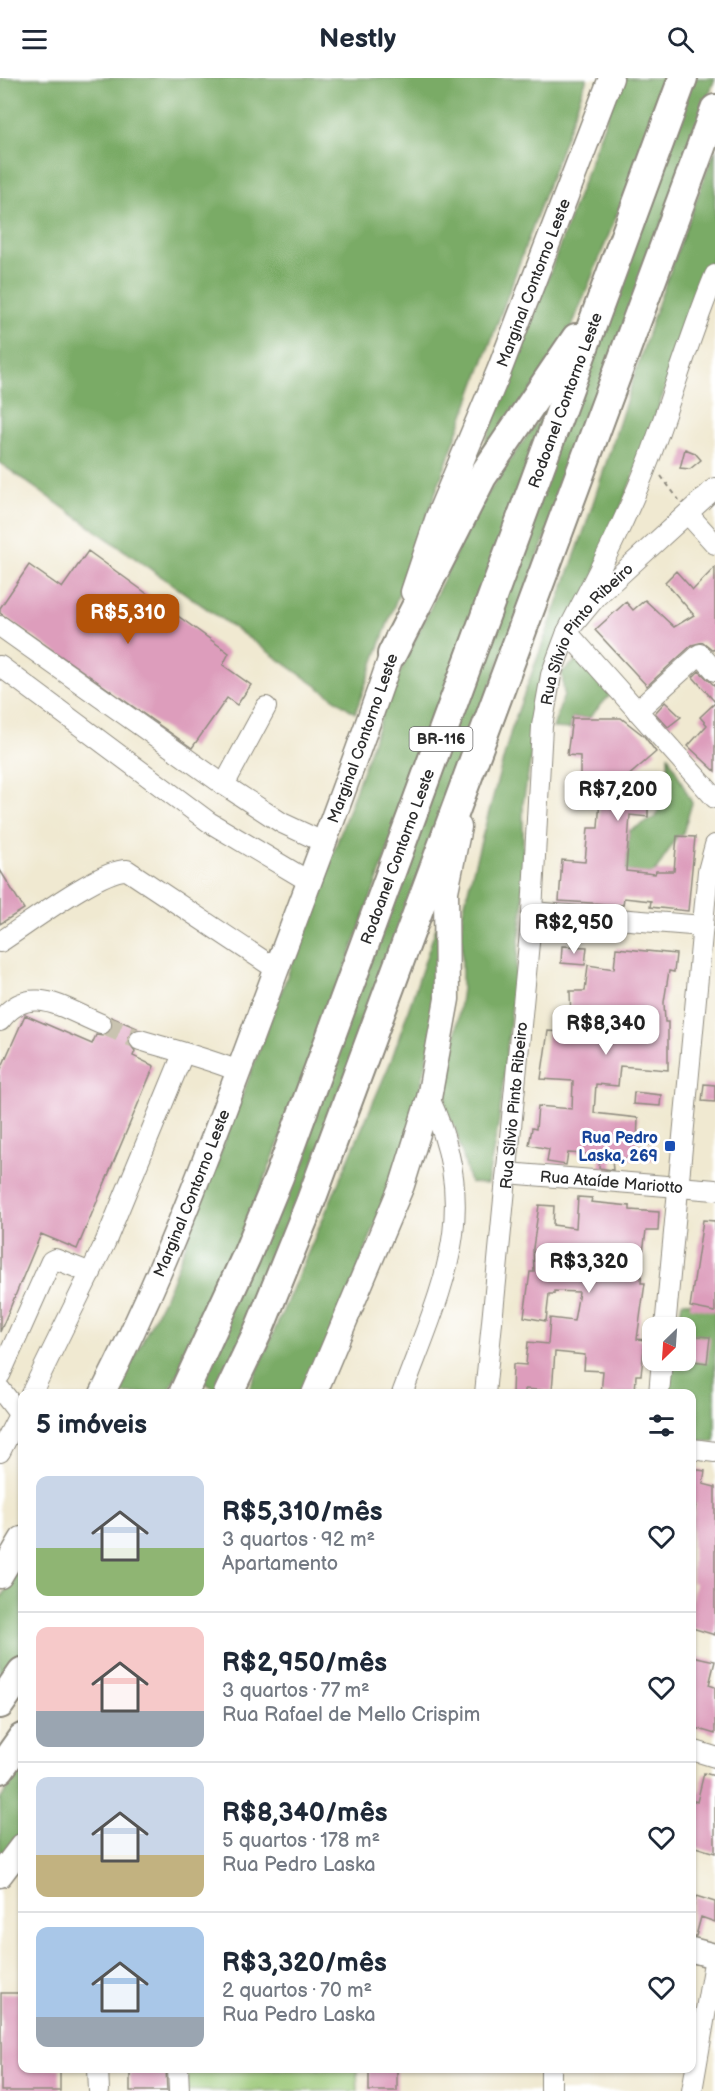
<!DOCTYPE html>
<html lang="pt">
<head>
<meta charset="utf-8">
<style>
  :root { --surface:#fff; --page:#f2f2f3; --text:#1f2937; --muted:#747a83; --line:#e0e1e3; --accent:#b45309 }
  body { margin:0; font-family:"Balsamiq Sans",sans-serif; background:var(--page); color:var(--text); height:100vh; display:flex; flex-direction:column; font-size:22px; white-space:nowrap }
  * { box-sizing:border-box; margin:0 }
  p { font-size:20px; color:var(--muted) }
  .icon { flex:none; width:33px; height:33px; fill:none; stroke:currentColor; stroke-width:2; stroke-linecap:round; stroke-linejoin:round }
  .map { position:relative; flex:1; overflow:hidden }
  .details { position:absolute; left:18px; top:1311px; width:678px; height:684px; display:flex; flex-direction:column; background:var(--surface); border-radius:12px; box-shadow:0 2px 4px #0004 }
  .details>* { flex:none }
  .needle { width:39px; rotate:205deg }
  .fabs { position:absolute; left:642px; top:1239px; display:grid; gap:12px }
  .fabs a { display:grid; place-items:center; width:54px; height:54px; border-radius:12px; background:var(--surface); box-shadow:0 2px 4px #0004; font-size:30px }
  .price { position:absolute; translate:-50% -51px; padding:0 14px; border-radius:12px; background:#fff; color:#222; font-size:20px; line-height:39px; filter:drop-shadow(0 2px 3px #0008) }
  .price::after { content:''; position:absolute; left:50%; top:36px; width:18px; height:14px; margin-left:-9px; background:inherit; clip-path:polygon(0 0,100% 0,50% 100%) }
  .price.selected { background:var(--accent); color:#fff }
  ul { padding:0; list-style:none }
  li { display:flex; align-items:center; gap:18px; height:150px; padding:0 18px }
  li+li { border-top:2px solid var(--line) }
  li span { display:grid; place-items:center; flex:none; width:168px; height:120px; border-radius:12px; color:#555 }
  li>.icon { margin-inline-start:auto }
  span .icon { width:72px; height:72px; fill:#fffc; stroke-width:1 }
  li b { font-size:26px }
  h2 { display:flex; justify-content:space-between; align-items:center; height:72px; padding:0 18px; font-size:26px }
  header { display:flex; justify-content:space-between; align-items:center; height:78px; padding:0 18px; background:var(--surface); font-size:27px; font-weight:700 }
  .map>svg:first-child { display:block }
</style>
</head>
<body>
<header><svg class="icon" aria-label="menu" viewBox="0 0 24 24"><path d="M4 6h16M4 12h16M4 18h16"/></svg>Nestly<svg class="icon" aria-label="search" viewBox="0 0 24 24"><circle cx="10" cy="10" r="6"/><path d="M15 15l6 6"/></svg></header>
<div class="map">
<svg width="715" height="2013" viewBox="0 0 715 2013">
  <rect width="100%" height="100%" fill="#fff"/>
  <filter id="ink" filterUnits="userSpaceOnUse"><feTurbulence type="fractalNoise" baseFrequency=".0167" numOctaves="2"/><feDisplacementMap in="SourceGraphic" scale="12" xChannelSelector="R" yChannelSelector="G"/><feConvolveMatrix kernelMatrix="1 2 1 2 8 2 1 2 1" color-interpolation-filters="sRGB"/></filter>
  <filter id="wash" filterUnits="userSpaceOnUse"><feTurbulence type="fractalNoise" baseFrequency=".008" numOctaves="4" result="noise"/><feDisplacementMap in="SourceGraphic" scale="24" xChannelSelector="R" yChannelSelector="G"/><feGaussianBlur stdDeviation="1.35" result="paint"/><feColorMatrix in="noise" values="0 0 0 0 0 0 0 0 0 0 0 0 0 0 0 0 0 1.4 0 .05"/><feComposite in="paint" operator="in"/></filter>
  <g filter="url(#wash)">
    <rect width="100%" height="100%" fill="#f0e9d1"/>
    <path fill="#99c674" stroke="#627850" stroke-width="1.5" d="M187,1991H357L358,2013H188Z"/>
    <path fill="#7aab66" stroke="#526b48" stroke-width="1.5" d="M0,0H587L355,635L0,385Z
      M621,0H672L568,258L470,401L511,301Z
      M693,0H715L304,1112L218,1313L200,1302Z
      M715,71V173L639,383L538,639L523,725V829L499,1042L487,1106L470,1105L456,1053L445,1028L462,911V837L471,800L512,649L585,450L655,234Z
      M551,325L322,954L226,1200L168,1315L116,1316L170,1208L328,790L389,618L469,447L502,393Z
      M581,579L613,614L589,640H572L570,651L553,650L564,617L562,594Z
      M668,677L692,725L682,758H677L656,793L650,796L626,793L629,753L656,739L659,731L648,727V703L664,705L668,699Z
      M437,847L442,919L412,1046L336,1252L307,1315L247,1316L391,983Z
      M715,1223V1364L692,1362V1316H668L673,1283L686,1282V1250L678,1249L682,1224Z
      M22,1486V1571L0,1604V1522Z
      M22,1690V1759L0,1788V1722Z"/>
    <g id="blocks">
      <path fill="#dd9dbc" d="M685,371L695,375L701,382L690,391L680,390Z
        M88,473L229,575L223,587L251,607L237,627L227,620L192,670L0,535V530L29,487L62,510Z
        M715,489V571L713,572L703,564L692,567L647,608L595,552L626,524L633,532L645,522L674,549L694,537L665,504L676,493L693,512Z
        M699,593L715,608V624L693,599Z
        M665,624L681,639L668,649L655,635Z
        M715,625V693L688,668L707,647L700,639Z
        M572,640H621L644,658L656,674L626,700L648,703V739L630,737L626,793L655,796L656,793H674L677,758L695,759L688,833L650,829L651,823L624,820L623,827L559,823L562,782L585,784L588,750H598L600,721L568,717L569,704L580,705V678L567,677Z
        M0,792L24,831L0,846Z
        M562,868L587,869L585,887L561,885Z
        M616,870L676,876L674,894L669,893L664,924L665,944H668V992L620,988L618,1008L596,1006L594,1035L638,1040L637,1066L653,1067V1082L612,1080L613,1092L599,1090L600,1080L585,1076L568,1075L566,1087L547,1084L549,1071L529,1067L532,1050L536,1051L538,1028L572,1031L573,1003L541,1001L548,953L562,954L563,941L571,942L570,913H585L588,887L614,891Z
        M25,937L92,966L96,957L103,958L112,951L111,939L137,950L128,959L129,965L135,973L133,978L154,988L77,1171L41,1156L0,1254V993Z
        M704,1006L715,1007V1024L702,1023Z
        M634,1014L661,1017L660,1028L633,1026Z
        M578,1119L592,1120L591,1124L630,1128V1132L659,1134L658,1153H646L642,1181L641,1205H645L637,1261L645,1262L641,1297H636L635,1316H601L603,1293L584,1292L585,1277L555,1274L552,1313L525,1311V1316H512L513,1286L526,1287L528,1264L548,1266L550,1240L574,1243L579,1214L554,1213V1216H549L546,1243L524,1239L530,1194H534L533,1170L539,1127L554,1128L553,1147L576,1150Z
        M703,1142L715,1143V1234L690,1229Z
        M687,1257L710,1259L707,1285L686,1282Z
        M692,1391L705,1393L703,1406L715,1409V1557L692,1550V1520L695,1505L692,1504V1446L696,1426H692Z
        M692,1578L715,1583L709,1607L715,1609V1656L692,1649Z
        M704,1695L715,1698V1775L692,1768V1722L697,1724Z
        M696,1818L715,1824V1844L701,1839L696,1858H692V1834Z
        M1,1915H22V1990H60V2013H1Z
        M130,1990H166L167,2013H130Z
        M369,1990H397V2013H369Z"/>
    </g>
  </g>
  <g filter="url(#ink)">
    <use href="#blocks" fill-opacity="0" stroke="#8e8a7e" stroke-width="1.5"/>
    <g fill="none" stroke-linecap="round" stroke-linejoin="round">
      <path stroke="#c9c3b0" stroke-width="20" stroke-dasharray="20 10" stroke-linecap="butt" d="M101,946L140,962"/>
      <g stroke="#8e8a7e" stroke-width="22">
        <g id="minor">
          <path d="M715,197C690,257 672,319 650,379C627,440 597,497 567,554L715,720"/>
          <path d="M688,436L715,466"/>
          <path d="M0,548L224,707L282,745L325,765"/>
          <path d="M0,588L209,744L310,804"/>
          <path d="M637,633L700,576L715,593"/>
          <path d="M224,707L266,629"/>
          <path d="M532,834L703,848"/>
          <path d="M0,864C27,847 100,791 127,792L276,891"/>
          <path d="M0,943C29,903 64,931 101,946"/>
          <path d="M140,962C173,972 206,980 238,993"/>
          <path id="s1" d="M507,1095L715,1112"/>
          <path d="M665,1250L708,793L715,767"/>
          <path d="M0,1297L51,1183L55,1181L91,1195"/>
          <path d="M0,1311L20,1337"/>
          <path d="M31,1316L105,1165L183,976"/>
          <path d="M402,1316C442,1208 483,1134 429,1020"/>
          <path id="s2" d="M485,1316L532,834L542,648L551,597L567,554L597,518L715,410"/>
          <path d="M659,1316L662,1282"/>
          <path d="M692,1371L715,1374"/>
          <path d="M0,1374L22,1331"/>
          <path d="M692,1672L715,1679"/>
          <path d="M98,1990L99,2013"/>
          <path d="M178,1990L179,2013"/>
          <path d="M551,2013V1990"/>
          <path d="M692,2013L715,1879"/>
        </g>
      </g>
      <g stroke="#8e8a7e" stroke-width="27">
        <g id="major">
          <path id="s3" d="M413,514L438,439L499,293L611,0"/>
          <path id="s4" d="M102,1316C168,1187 217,1052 267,917C311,797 358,679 398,558"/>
          <path d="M314,1316L402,1107L429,1020L447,921L446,813L459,749"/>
          <path d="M0,1498L22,1461"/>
          <path d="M0,1797L22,1768"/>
          <path d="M692,1872L715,1878"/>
        </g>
      </g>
      <g stroke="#8e8a7e" stroke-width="32">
        <g id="highway">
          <path d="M392,576L482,399L576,260"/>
          <path id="s5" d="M183,1316L246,1179L279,1099L683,0"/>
          <path d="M228,1316L259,1251L310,1125L715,31"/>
          <path d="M0,1626L22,1594"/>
          <path d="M0,1691L22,1660"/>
        </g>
      </g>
      <path stroke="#8e8a7e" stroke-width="2" stroke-dasharray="4.5 4.5" stroke-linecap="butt" d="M661,398L679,422"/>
      <use href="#minor" stroke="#fff" stroke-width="20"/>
      <use href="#major" stroke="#fff" stroke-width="24"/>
      <use href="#highway" stroke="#fff" stroke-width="28"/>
    </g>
  </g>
  <rect fill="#1a4fb4" stroke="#fff" stroke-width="2" x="664" y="1062" width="12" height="12" rx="3"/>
  <g text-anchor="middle" stroke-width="6" stroke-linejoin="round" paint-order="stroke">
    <rect fill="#fff" stroke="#6b6b6b" stroke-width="1.5" x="409.5" y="649" width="63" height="24" rx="4.5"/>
    <g font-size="15" font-weight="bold" fill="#2b2b2b">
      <text x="441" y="666">BR-116</text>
    </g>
    <g font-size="16" fill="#2b2b2b" stroke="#fff">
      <text dy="6" stroke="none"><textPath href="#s3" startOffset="332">Marginal Contorno Leste</textPath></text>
      <text dy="6" stroke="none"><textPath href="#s5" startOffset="1065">Rodoanel Contorno Leste</textPath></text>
      <text dy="6" stroke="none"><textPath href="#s2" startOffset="776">Rua Sílvio Pinto Ribeiro</textPath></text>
      <text dy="6" stroke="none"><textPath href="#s4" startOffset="706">Marginal Contorno Leste</textPath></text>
      <text dy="6" stroke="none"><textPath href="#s5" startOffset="579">Rodoanel Contorno Leste</textPath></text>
      <text dy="6" stroke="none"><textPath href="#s2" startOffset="290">Rua Sílvio Pinto Ribeiro</textPath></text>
      <text dy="6" stroke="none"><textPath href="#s1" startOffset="105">Rua Ataíde Mariotto</textPath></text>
      <text dy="6" stroke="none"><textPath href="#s4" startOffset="220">Marginal Contorno Leste</textPath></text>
    </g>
    <g font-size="16" font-weight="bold" fill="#164399" stroke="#fff" text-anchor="end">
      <text x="658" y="1065">Rua Pedro<tspan x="658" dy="18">Laska, 269</tspan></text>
    </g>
  </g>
</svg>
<div class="fabs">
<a><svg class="needle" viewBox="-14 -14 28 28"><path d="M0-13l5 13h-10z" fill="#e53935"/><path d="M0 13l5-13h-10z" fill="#747a83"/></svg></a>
</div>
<b class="price selected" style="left:128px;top:567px">R$5,310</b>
<b class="price" style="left:618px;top:744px">R$7,200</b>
<b class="price" style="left:574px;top:877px">R$2,950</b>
<b class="price" style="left:606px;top:978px">R$8,340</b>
<b class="price" style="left:589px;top:1216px">R$3,320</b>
<section class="details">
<h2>5 imóveis<svg class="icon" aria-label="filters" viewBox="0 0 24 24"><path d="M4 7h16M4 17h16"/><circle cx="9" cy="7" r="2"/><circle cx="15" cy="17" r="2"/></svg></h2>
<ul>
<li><span style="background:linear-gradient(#c9d6e8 60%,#8fb573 0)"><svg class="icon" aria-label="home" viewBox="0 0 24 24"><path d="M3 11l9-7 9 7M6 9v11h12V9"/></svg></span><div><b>R$5,310/mês</b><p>3 quartos · 92 m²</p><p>Apartamento</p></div><svg class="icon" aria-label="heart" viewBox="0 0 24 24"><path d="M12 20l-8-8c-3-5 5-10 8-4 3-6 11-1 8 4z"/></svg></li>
<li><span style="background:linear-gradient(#f6c9c9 70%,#9aa5b1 0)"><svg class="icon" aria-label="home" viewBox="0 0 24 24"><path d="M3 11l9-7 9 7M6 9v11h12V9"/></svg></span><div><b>R$2,950/mês</b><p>3 quartos · 77 m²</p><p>Rua Rafael de Mello Crispim</p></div><svg class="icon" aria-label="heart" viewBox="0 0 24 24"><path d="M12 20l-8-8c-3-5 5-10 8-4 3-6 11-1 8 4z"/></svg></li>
<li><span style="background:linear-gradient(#c9d6e8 65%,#c2b280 0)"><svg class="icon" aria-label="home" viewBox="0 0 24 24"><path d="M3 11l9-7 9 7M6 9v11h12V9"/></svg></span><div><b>R$8,340/mês</b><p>5 quartos · 178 m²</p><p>Rua Pedro Laska</p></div><svg class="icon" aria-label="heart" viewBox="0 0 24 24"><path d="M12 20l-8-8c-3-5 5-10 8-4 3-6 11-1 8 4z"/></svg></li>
<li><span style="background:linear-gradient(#a9c7e8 75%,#9aa5b1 0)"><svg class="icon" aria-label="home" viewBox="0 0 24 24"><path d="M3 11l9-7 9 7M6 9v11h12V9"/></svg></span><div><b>R$3,320/mês</b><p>2 quartos · 70 m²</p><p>Rua Pedro Laska</p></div><svg class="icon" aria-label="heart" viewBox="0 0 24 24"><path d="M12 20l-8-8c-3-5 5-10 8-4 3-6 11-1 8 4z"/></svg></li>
</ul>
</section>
</div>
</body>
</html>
